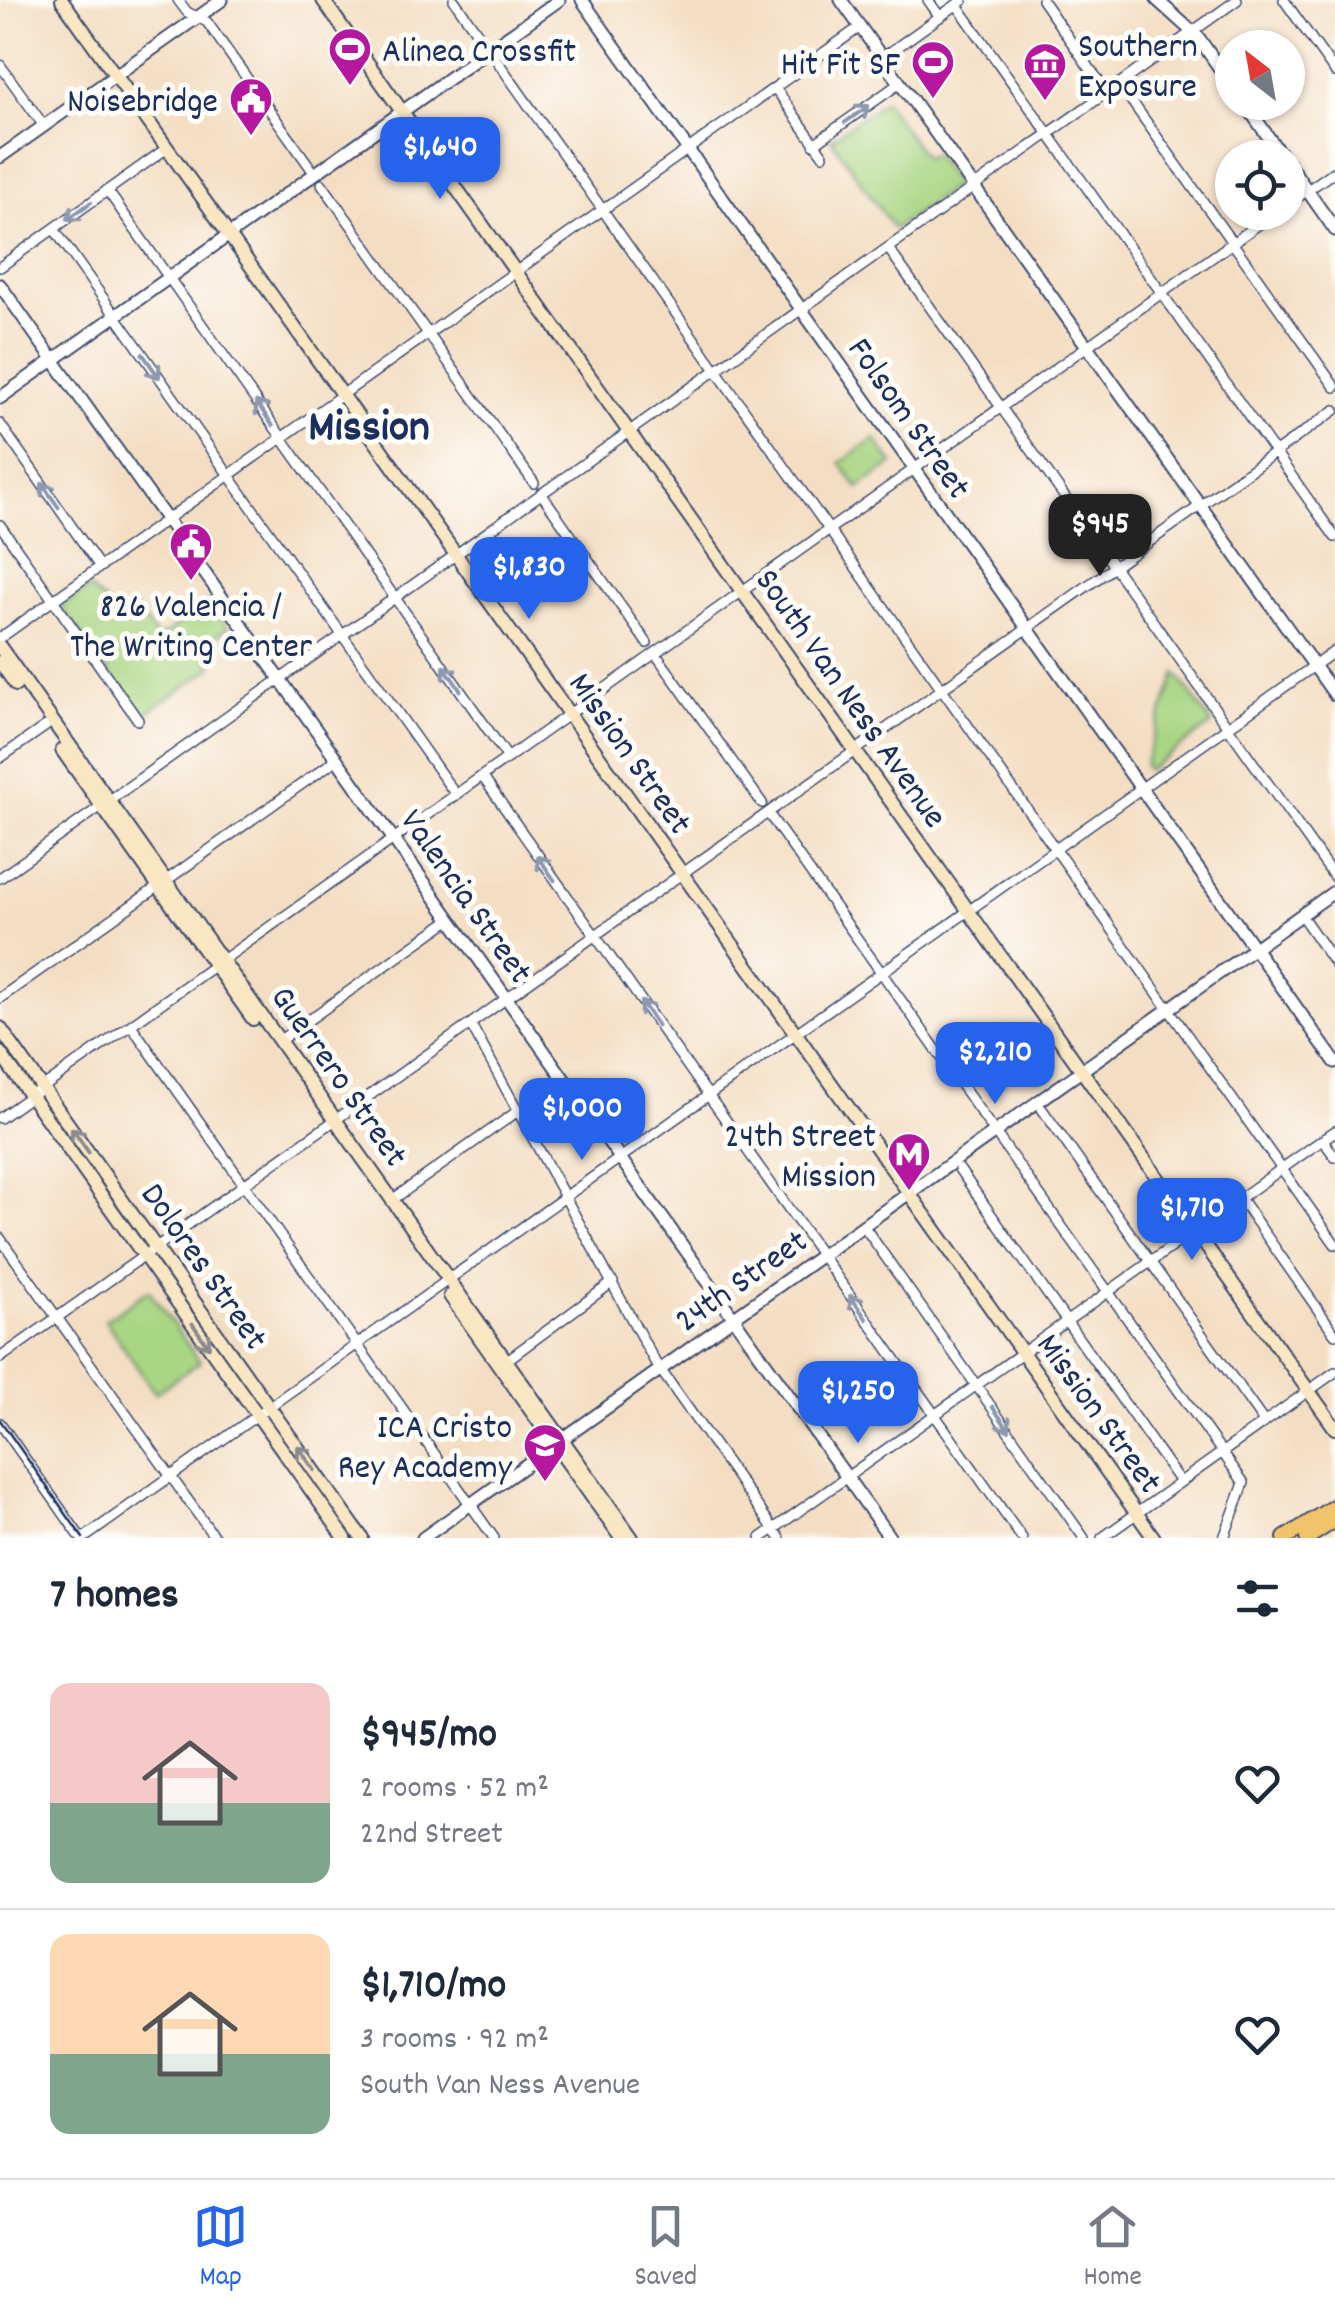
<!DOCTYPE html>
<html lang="en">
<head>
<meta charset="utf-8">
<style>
  :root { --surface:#fff; --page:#f6f6f7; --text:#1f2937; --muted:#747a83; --line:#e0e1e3; --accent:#2563eb }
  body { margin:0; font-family:Dekko,sans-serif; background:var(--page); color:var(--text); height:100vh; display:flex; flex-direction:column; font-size:38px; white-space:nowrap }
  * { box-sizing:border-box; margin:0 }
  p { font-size:32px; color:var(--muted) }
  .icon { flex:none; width:55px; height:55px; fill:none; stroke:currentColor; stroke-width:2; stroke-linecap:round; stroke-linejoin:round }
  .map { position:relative; height:1538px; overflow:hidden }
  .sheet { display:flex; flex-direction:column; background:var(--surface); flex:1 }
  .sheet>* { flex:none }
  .needle { width:65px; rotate:329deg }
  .controls { position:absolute; left:1215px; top:30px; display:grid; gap:20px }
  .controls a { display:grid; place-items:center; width:90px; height:90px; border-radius:50%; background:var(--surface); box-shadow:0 2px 8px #0004; font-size:50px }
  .price { position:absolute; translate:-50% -85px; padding:0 22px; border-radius:20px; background:var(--accent); color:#fff; font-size:32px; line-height:65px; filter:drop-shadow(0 2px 5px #0008) }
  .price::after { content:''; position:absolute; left:50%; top:60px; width:30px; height:22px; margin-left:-15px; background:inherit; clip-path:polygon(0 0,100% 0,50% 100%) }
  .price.selected { background:#222; color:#fff }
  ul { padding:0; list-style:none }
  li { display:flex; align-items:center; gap:30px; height:250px; padding:0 50px }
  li+li { border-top:2px solid var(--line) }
  li span { display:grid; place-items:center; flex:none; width:280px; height:200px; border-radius:20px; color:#555 }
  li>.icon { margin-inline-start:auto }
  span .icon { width:120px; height:120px; fill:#fffc; stroke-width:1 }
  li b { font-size:42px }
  h2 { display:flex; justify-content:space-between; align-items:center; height:120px; padding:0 50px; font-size:42px }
  .tab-bar { display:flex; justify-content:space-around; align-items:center; height:140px; border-top:2px solid var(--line); background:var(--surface); font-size:28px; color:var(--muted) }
  .tab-bar a { display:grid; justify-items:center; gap:5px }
  .tab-bar .selected { color:var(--accent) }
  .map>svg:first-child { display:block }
</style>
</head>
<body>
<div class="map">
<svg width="1335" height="1538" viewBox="0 0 1335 1538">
  <rect width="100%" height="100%" fill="#fdfcf7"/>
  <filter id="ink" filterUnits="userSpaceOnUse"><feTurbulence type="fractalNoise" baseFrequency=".01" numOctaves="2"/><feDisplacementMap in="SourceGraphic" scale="20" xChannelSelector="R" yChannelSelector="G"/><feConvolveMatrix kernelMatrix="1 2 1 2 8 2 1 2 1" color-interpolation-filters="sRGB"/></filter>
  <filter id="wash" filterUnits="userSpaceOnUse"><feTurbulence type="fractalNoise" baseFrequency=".0048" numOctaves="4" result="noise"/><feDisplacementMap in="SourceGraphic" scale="40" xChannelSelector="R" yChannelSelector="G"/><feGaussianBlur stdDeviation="2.25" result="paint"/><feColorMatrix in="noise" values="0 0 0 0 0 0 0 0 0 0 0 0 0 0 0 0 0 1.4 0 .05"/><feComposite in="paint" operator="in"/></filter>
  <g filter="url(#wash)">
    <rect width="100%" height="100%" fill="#f4dec3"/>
    <path fill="#a9d683" stroke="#628270" stroke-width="2.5" d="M884,101L925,158L933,153L956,185L894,229L831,139Z
      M875,439L893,464L858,488L840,463Z
      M89,588L118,614L132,604L158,639L209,602L228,628L200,647L213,667L141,717L61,607Z
      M1176,673L1212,724L1148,770L1144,765Z
      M149,1290L200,1362L155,1393L105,1320Z"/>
  </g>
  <g filter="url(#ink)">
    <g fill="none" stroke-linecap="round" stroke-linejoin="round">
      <g stroke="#3c496d" stroke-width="12">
        <path id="minor" d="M178,0L187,12L207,22L315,174
          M454,0L1335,1244
          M928,0L940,17
          M1042,0L1100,83L1125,92L1335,387
          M1284,0L1335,72
          M957,5L1335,537
          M882,58L963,0
          M0,65L44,126
          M775,88L823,155
          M814,144L900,83
          M322,184L534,483
          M107,190L508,758
          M1288,204L1335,171
          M54,229L456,795
          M888,248L1335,878
          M0,267L167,148
          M0,424L100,567
          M541,493L647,643
          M0,525L138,720
          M0,638L860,27
          M655,653L762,803
          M0,758L46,726
          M482,776L1022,1538
          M768,813L1244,1483L1224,1538
          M0,878L1237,0
          M167,880L337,759
          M1306,922L1335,964
          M223,960L1276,212
          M0,998L159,886
          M131,1025L494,1538
          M471,1025L655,1362L780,1538
          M279,1041L451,919
          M1042,1109L1264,1422
          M0,1118L215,965
          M1323,1140L1335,1157
          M959,1169L1180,1482
          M1240,1198L1335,1334
          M392,1200L518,1111
          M863,1225L1084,1538
          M0,1238L215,1538
          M0,1358L1335,410
          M507,1360L613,1282
          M0,1423L81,1538
          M84,1538L1335,651
          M761,1538L1335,1131
          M1102,1538L1335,1372"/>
      </g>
      <g stroke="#3c496d" stroke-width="15">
        <path id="tertiary" d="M582,0L1335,1062
          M841,0L1335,695
          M1157,0L1198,37L1232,86
          M1244,102L1283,158
          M0,157L222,0
          M1288,163L1335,230
          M0,285L890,1538
          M0,398L559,0
          M423,1538L1335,891"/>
      </g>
      <g stroke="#3c496d" stroke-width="16">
        <path id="secondary" d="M62,0L1154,1538
          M323,0L1335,1428
          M0,647L632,1538
          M0,662L16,685
          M62,750L253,1019
          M0,1028L362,1538
          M0,1053L345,1538
          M450,1296L621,1538"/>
      </g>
      <g stroke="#3c496d" stroke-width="18">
        <path id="primary" d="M1285,1538L1335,1506
          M1307,1538L1335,1520"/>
      </g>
      <use href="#minor" stroke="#fff" stroke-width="9"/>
      <use href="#tertiary" stroke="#fff" stroke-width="11"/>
      <use href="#secondary" stroke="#f9e7c3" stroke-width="12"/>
      <use href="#primary" stroke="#f1c36a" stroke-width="14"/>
      <path stroke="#1b2f5e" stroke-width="2.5" d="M0,1420L83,1538"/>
    </g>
    <defs><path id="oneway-shaft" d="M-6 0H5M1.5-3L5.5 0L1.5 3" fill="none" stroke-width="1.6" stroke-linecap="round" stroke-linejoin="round" transform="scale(2.5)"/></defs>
    <g stroke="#8d97ae">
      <use href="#oneway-shaft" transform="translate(857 114) rotate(-35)"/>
      <use href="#oneway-shaft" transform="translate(79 211) rotate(144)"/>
      <use href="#oneway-shaft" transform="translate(151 366) rotate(55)"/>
      <use href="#oneway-shaft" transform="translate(264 413) rotate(-125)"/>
      <use href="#oneway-shaft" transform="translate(50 495) rotate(-125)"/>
      <use href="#oneway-shaft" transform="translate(452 678) rotate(-125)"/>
      <use href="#oneway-shaft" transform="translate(546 868) rotate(-125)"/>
      <use href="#oneway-shaft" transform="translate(649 1013) rotate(-125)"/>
      <use href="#oneway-shaft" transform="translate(858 1307) rotate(-125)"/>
      <use href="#oneway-shaft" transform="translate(1001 1419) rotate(55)"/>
    </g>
    <g stroke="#8a8b90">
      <use href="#oneway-shaft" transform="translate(80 1140) rotate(-125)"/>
      <use href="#oneway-shaft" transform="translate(201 1336) rotate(55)"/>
      <use href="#oneway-shaft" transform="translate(306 1458) rotate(-125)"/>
    </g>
  </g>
  <defs>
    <g id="stadium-pin" transform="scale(2.25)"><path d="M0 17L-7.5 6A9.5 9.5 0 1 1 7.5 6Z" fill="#b5179e" stroke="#fdfcf7"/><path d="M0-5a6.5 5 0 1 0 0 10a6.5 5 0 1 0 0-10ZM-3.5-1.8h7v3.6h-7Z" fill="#fff"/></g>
    <g id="museum-pin" transform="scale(2.25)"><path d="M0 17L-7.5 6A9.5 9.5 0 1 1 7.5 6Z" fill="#b5179e" stroke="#fdfcf7"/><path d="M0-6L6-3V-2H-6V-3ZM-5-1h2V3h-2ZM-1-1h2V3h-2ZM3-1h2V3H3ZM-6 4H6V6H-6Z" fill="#fff"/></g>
    <g id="civic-pin" transform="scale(2.25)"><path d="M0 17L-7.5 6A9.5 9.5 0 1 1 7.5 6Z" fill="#b5179e" stroke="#fdfcf7"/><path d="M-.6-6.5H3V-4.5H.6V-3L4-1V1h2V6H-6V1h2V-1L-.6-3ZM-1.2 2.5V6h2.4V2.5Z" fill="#fff"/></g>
    <g id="metro-pin" transform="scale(2.25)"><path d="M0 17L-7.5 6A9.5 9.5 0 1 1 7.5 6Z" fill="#b5179e" stroke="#fdfcf7"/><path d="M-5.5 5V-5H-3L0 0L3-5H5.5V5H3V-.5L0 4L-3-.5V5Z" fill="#fff"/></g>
    <g id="school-pin" transform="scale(2.25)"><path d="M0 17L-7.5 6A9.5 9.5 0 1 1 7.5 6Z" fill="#b5179e" stroke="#fdfcf7"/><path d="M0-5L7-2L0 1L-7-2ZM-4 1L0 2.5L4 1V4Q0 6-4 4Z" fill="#fff"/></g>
  </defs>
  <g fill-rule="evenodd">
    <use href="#stadium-pin" x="350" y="49"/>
    <use href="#stadium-pin" x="933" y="62"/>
    <use href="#museum-pin" x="1045" y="64"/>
    <use href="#civic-pin" x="251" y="99"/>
    <use href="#civic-pin" x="191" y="544"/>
    <use href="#metro-pin" x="909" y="1154"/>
    <use href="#school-pin" x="545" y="1445"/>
  </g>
  <g text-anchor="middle" stroke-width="10" stroke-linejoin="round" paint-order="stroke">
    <g font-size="35" fill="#1b2f5e" stroke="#fdfcf7" text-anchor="end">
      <text x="1078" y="56" text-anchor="start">Southern<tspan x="1078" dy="40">Exposure</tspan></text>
      <text x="382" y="61" text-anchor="start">Alinea Crossfit</text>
      <text x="900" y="74">Hit Fit SF</text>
      <text x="218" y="111">Noisebridge</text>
      <text x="191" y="616" text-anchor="middle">826 Valencia /<tspan x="191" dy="40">The Writing Center</tspan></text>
      <text x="876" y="1146">24th Street<tspan x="876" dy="40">Mission</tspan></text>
      <text x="512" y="1437">ICA Cristo<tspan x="512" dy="40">Rey Academy</tspan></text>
    </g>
    <g font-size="35" fill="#1b2f5e" stroke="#fdfcf7">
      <text transform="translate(911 417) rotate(55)" y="12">Folsom Street</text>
      <text transform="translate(853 697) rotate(55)" y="12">South Van Ness Avenue</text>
      <text transform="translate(632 752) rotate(55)" y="12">Mission Street</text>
      <text transform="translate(468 895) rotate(55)" y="12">Valencia Street</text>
      <text transform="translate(341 1075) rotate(55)" y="12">Guerrero Street</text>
      <text transform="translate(206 1265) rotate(55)" y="12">Dolores Street</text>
      <text transform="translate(740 1279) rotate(-35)" y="12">24th Street</text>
      <text transform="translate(1101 1412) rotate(54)" y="12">Mission Street</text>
    </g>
    <g font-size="45" font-weight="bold" fill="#1b2f5e" stroke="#fdfcf7">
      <text x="369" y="439">Mission</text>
    </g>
  </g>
</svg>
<div class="controls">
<a><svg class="needle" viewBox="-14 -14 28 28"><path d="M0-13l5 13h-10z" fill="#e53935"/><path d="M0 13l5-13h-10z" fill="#747a83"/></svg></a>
<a><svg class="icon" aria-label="locate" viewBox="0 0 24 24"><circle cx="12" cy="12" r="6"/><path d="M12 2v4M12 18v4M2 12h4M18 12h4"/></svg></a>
</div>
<b class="price" style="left:440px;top:202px">$1,640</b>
<b class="price selected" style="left:1100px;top:579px">$945</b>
<b class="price" style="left:529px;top:622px">$1,830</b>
<b class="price" style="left:995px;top:1107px">$2,210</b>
<b class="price" style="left:582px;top:1163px">$1,000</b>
<b class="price" style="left:1192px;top:1263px">$1,710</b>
<b class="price" style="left:858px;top:1446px">$1,250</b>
</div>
<section class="sheet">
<h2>7 homes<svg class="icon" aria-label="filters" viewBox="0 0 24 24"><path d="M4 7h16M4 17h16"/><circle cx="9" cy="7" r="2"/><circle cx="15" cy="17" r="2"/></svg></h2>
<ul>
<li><span style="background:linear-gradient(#f6c9c9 60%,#7fa58c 0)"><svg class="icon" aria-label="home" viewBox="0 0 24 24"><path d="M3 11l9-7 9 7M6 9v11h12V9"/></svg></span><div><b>$945/mo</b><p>2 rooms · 52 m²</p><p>22nd Street</p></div><svg class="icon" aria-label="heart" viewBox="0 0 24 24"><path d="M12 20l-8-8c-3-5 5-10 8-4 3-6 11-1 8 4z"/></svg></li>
<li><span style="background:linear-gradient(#ffd9b3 60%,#7fa58c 0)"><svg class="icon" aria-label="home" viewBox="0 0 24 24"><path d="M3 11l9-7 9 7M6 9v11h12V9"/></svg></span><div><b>$1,710/mo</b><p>3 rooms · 92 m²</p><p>South Van Ness Avenue</p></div><svg class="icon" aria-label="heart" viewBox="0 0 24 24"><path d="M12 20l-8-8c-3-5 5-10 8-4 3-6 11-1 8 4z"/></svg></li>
</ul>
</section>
<nav class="tab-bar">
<a class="selected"><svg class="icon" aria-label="map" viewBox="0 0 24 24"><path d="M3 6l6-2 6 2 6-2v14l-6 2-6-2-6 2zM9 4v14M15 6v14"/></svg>Map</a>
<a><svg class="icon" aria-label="saved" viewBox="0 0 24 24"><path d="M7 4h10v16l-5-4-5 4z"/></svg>Saved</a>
<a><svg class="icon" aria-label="home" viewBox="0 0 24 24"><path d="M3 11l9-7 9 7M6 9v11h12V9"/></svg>Home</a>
</nav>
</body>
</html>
